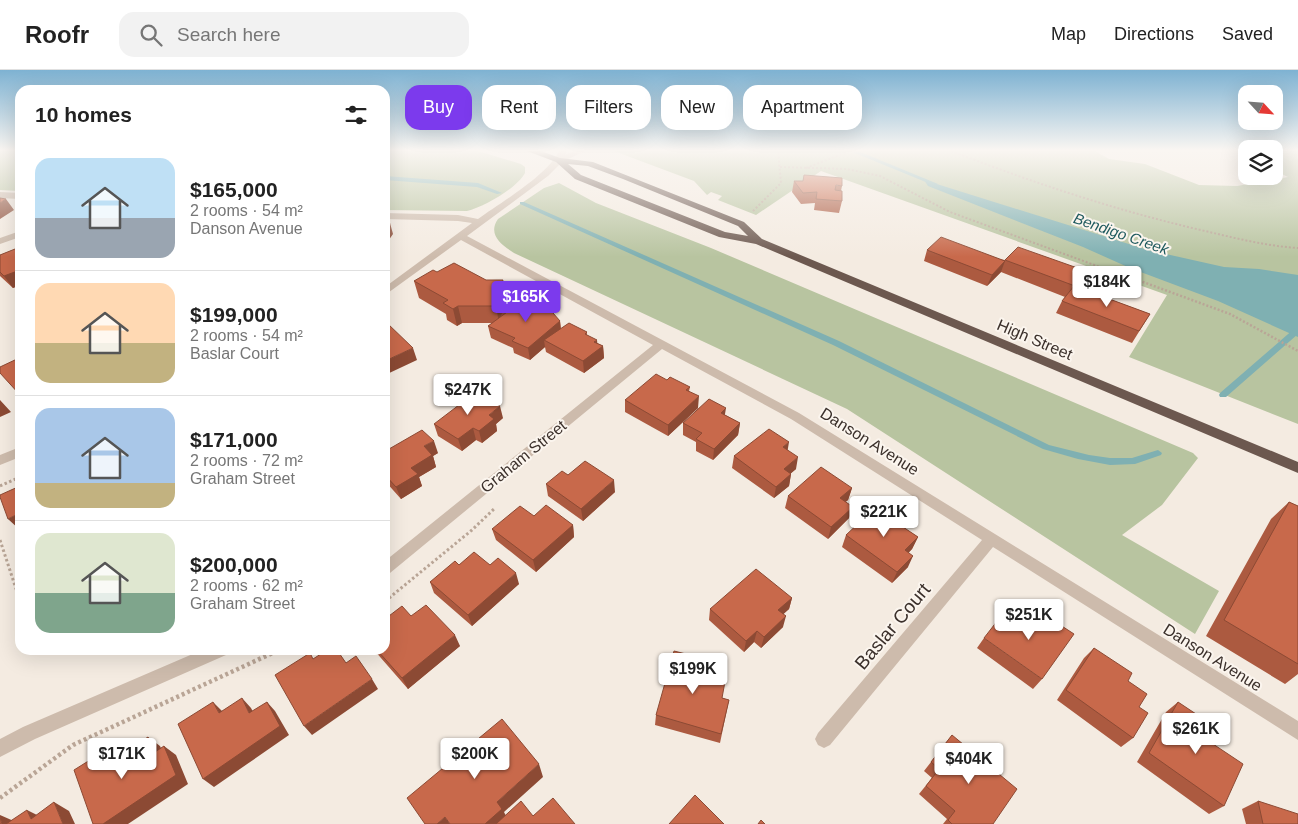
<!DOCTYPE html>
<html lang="en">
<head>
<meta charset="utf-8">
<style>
  :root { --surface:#fff; --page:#f2f2f2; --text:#222; --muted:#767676; --line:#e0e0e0; --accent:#7c3aed }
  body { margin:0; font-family:Helvetica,sans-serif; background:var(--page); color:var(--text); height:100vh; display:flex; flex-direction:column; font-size:19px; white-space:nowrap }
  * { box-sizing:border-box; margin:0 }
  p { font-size:16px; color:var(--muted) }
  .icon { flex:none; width:28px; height:28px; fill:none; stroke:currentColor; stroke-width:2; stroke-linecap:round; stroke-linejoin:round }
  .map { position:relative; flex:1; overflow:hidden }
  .panel { position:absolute; left:15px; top:15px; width:375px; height:570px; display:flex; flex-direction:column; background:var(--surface); border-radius:15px; box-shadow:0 5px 20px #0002 }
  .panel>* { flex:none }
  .hud { position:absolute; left:405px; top:15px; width:475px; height:45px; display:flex; gap:10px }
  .needle { width:32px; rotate:116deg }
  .tools { position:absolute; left:1238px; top:15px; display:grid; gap:10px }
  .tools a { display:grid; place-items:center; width:45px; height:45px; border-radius:10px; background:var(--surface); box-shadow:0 5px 20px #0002; font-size:25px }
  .price { position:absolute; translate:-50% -42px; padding:0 11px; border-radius:5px; background:#fff; color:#222; font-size:16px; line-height:32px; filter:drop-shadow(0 1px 2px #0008) }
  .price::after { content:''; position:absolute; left:50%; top:30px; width:15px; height:11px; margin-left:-8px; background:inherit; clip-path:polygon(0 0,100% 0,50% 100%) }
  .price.active { background:var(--accent); color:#fff }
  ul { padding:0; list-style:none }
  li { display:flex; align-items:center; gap:15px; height:125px; padding:0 20px }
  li+li { border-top:1px solid var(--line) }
  li span { display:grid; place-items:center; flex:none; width:140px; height:100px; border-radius:15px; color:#555 }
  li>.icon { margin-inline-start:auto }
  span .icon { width:60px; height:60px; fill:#fffc; stroke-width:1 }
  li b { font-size:21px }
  h2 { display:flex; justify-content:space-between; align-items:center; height:60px; padding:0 20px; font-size:21px }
  .chip { padding:0 18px; border-radius:15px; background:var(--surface); box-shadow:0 5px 20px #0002; font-size:18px; line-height:45px }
  .chip.active { background:var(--accent); color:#fff }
  header { display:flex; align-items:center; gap:30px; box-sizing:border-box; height:70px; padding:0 25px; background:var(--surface); border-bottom:1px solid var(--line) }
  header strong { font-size:24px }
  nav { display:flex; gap:28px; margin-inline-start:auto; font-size:18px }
  .search { width:350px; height:45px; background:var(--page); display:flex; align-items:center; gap:12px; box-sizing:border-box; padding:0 18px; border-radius:15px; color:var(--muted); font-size:19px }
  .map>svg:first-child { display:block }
</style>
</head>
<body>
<header>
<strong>Roofr</strong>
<div class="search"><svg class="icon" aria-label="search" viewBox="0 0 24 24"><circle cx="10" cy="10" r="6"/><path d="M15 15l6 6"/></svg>Search here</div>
<nav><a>Map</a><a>Directions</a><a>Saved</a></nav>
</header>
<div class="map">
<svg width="1298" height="754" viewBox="0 0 1298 754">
  <rect width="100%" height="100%" fill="#f4ebe1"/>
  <path fill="#b8c4a0" d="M0,81H20V121L0,120Z
    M385,81H478L521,94L525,97V103C517,118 484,137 467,141L385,140Z
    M614,81H1095L1109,89L1145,94L1199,115L1237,116L1288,107L1274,100V81H1298V354L1129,287L1167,225L821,101L756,145L718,130L722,126L711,122L707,125L694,111Z
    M559,113L596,133L711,178L1193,383L1198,388L1162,435L1122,465L1219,521L1195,564L847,339L514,183C502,175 487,165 498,149L544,118Z"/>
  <path fill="#7fb0b2" d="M924,110L1148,180L1224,197L1259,199L1298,205V267L1218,231L1130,198L1083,177L928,116Z"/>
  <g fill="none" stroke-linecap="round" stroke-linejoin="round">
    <path fill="#7fb0b2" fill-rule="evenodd" d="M850,81H858L938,114L933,115Z
      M385,106L478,113L502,123L497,124L477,117L385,110Z
      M520,132H524L839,271L1049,375L1089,385L1110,388H1132L1158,380L1162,383L1161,385L1135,394L1110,395L1078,389L1043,379L833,275L520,134Z
      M1295,258H1298V264L1226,327H1220L1219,325L1220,323Z"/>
    <path stroke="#b9a596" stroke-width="2" stroke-dasharray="2 2" stroke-linecap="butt" d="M951,81C1034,113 1118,141 1205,161C1235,168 1266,176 1298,178
      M780,97L847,99L880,106L950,142L1108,200
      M806,98L850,81
      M753,141L781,113L778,81"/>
    <path stroke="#b9a596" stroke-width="2.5" stroke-dasharray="2 2" stroke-linecap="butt" d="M1105,198L1230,244L1298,281"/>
    <path stroke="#b9a596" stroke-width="3" stroke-dasharray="2.5 2.5" stroke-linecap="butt" d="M0,416L20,407
      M0,470L19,528
      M389,528L472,460L495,438"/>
    <path stroke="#b9a596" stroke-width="4.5" stroke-dasharray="3 3" stroke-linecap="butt" d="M18,527L20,532
      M385,531L390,527
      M0,728L73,675L279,580"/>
    <path fill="#cdbbac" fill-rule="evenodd" d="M559,81H567L565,85L573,81H585L562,92L548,106L467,166L799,343L1298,651V670L993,477L830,675L824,678L818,675L815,669L818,663L982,470L791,349L662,279L390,503L385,505V491L653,275L461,170L385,225V217L472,153L458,151L385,149V143L458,145L478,149C500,133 548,105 559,81Z
      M0,122L20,123V129L0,128Z
      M20,161V167L0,174V168Z
      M20,377V387L0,395V385Z
      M202,580H228L226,585L35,669L0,687V669L23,657Z"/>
    <path fill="#6c584f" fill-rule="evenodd" d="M527,81H541L560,88L593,92L744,152L762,169L1298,392V403L756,174L719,167L575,109L556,92ZM568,94L588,96L623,109L738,156L748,166L725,162L581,105Z"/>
  </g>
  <path fill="#ac5a40" d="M794,111L842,116L841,121L842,131L839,143L814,140L815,133L801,134L792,122Z
    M20,177V215L13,218L0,206V185Z
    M927,180L1005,190L1080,213L1077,217L1150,244L1132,273L1056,243L1062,231L1065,227L1001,202L987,216L924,191Z
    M437,202L486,210H503V214H510L513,231L511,239L560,251L561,259L587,262V265L597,273L603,276L604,288L584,303L546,282L545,277L530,290L514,283L513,278L491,268L488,256L493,253H462L457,256L447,250L446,244L419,228L414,211Z
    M690,317L689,321L698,338L668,366L625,342V330Z
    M725,345L740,353L738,365L713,390L696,381V372L683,365V353Z
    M503,348L496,354L497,361L482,373L476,370L462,381L438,366L434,354Z
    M385,375L389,379L438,383L433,386L436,397L419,407L422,416L401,429L385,411Z
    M788,380L796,399L791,403V404L789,416L774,428L732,398L734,386Z
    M546,414L615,422L583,451L548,426Z
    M852,418L848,430L845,432L853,437L849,448L828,469L785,438L788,426Z
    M1289,432L1298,436V604L1285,614L1206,566L1271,449Z
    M534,446L573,455L574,467L536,502L496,470L492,459Z
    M901,456L918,467L912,479L908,483V497L892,513L842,477L846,465Z
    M459,495H490L519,514L472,556L434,523L430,512Z
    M792,528L789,539L783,544V557L761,578L754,572L744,582L709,550L710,539Z
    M411,546L460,576L408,619L374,580H385Z
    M984,568L1042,609L1033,619L977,578Z
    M1094,578L1128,611L1139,637L1133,668L1121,677L1057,630L1084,588Z
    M701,599L722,628L729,630L720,673L655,655L656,645Z
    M1178,632L1204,668L1224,736L1209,744L1137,692L1166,642Z
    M952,665L993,754H943L947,749L919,724L932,708L924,701Z
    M1258,731L1298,754H1246L1242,739Z"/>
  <path fill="#8c4a34" d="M6,129L14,140L0,149V133Z
    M390,153L393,164L386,174L385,171V159Z
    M1005,191L1001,202L987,216L992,205Z
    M20,200V215L13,218L4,206Z
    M1086,201L1080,213L1069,228L1075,216Z
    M510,214L513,231L510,244L507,226Z
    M499,226L502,243L499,253L496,236Z
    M458,236L462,253L457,256L453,239Z
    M560,251L561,263L544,270L545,277L530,290L528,278Z
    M597,270L598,280L603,276L604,288L584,303L583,291L594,272Z
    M413,278L417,290L385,305V291Z
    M699,326L698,338L668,366V355Z
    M0,330L11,342L0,347Z
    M500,336L503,348L496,354L497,361L482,373L479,361L489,345Z
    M726,338L724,350L721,343Z
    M740,353L738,365L713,390L714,379Z
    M473,358L476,370L462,381L458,369Z
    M434,371L438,383L433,386L436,397L419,407L422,416L401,429L396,417L411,398L424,376Z
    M789,372L787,384L783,377Z
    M798,387L796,399L782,411L784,399Z
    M791,404L789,416L774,428L776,417Z
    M614,410L615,422L583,451L581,439Z
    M852,418L848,430L837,440L840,428Z
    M853,437L849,448L828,469L831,457Z
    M20,443V460L8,449Z
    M573,455L574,467L536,502L533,490Z
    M918,467L912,479L900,492L905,480Z
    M913,486L908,497L892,513L897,502Z
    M516,503L519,514L472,556L468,545Z
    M792,528L789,539L776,551L778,540Z
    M786,546L783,557L761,578L764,567Z
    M757,561L754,572L744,582L746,571Z
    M455,565L460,576L408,619L402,608Z
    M372,609L378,619L312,665L304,656Z
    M242,628L251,638L259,653L249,643Z
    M213,632L223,642L219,643Z
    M267,632L275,641L289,665L214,717L203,709Z
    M148,667L160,676L167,691L155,682Z
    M164,676L176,685L188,714L128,754H103Z
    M106,680L119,689L110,692Z
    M539,694L543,707L504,742L508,750L503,754H485L497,732Z
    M54,732L69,741L75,754H63Z
    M27,740L43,748L31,749Z
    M0,745L16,752V754H2L0,747Z
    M445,747L450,754H437Z"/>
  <path fill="#c8694b" stroke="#8c4a34" d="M804,105L842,108V116L836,115L835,120L842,121V131L816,129L817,122L803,123L794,111H803Z
    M0,128L6,129L0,133Z
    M385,152L390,153L385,159Z
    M941,167L1005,191L992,205L927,180Z
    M20,177V200L4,206L0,202V185Z
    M1018,177L1086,201L1075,216L1005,190Z
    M454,193L486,210H503L502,214H510L507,226H499L496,236H458L453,239L443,233L448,230L414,211L433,200L437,202Z
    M1074,216L1150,244L1139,261L1062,231Z
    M518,234L546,235L560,251L528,278L512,271L515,268L488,256Z
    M387,253L413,278L385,291V254Z
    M569,253L587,262L585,264L597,270L594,272L603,276L583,291L544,270Z
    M17,289L20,292V325L0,303V297Z
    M656,304L667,310L670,307L690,317L686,320L699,326L668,355L625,330Z
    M476,322L500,336L489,345L494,349L479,361L473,358L458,369L434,354Z
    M709,329L726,338L721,343L740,353L714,379L696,369L702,363L683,353Z
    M769,359L789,372L783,377L798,387L784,399L791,404L776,417L734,386Z
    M422,360L434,371L424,376L432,385L411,398L418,404L396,417L385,405V375L389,379Z
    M585,391L614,410L581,439L546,414L562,401L568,405Z
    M821,397L852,418L840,428L853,437L831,457L788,426Z
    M20,416V443L8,449L0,427V425Z
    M1289,432L1298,436V594L1224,550Z
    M546,435L573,455L533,490L492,459L520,436L534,446Z
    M878,435L903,452L900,455L918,467L905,480L913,486L897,502L846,465Z
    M474,482L490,495L498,488L516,503L468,545L430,512L455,491L459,495Z
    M756,499L792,528L778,540L786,546L764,567L757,561L746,571L710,539Z
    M426,535L455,565L402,608L377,580H385V549L402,536L411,546Z
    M1008,537L1039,558L1048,547L1074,564L1042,609L984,568Z
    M1094,578L1132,603L1128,611L1147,624L1139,637L1148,643L1133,668L1066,620Z
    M327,580H337L346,593L356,586L372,609L304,656L275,605L310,583L313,589Z
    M674,581L702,588L699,599L726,606L722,628L729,630L721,664L656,645Z
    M242,628L249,643L267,632L280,656L203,709L178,654L213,632L219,643Z
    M1178,632L1211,654L1204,668L1243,694L1224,736L1149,683Z
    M502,649L539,694L497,732L502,739L485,754H450L445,747L437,754H425L407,728Z
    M952,665L1017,719L993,754H952L948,750L955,741L926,716L939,699L931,692Z
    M148,667L155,682L164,676L176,705L103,754H93L74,700L106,680L110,692Z
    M695,725L724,754H669Z
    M553,728L575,754H496L521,731L533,746Z
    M1258,731L1298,744V754H1263Z
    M54,732L63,754H6L27,740L31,749Z
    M0,747L2,754H0Z
    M761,750L765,754H758Z"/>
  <linearGradient id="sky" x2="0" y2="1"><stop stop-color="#7eb2d2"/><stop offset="0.43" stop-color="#faf6f2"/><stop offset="1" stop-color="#faf6f2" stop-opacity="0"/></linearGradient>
  <rect width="1298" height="187" fill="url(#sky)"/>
  <g text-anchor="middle" stroke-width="4" stroke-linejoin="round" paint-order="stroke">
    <g font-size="15" font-style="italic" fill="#1f5a5e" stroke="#fbf5ee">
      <text transform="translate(1121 164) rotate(19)" y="5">Bendigo Creek</text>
    </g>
    <g font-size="16" fill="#3b302b" stroke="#fbf5ee">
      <text transform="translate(1035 269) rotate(23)" y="6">High Street</text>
      <text transform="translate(870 371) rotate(32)" y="6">Danson Avenue</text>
      <text transform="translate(523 386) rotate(-39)" y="6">Graham Street</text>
      <text transform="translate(1213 587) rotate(32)" y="6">Danson Avenue</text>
    </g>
    <g font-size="19" fill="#3b302b" stroke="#fbf5ee">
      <text transform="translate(892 556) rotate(-50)" y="7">Baslar Court</text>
    </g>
  </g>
</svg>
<div class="tools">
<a><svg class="needle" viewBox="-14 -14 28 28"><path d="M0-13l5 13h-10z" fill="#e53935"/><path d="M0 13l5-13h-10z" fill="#767676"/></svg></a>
<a><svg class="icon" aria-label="layers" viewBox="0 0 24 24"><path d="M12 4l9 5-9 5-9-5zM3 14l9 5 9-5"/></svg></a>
</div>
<b class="price" style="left:1107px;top:238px">$184K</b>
<b class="price active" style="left:526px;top:253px">$165K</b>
<b class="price" style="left:468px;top:346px">$247K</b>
<b class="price" style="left:884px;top:468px">$221K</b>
<b class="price" style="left:1029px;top:571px">$251K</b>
<b class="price" style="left:693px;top:625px">$199K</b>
<b class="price" style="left:1196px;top:685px">$261K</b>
<b class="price" style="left:122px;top:710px">$171K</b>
<b class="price" style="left:475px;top:710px">$200K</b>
<b class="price" style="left:969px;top:715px">$404K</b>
<div class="hud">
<a class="chip active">Buy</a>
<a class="chip">Rent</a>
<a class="chip">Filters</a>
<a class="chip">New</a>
<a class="chip">Apartment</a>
</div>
<section class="panel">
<h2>10 homes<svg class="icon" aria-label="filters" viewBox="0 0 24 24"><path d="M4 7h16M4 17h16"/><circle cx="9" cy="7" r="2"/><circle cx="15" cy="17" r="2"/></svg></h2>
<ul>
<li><span style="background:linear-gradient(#bfe0f5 60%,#9aa5b1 0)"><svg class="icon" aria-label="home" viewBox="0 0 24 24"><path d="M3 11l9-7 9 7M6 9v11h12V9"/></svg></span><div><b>$165,000</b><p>2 rooms · 54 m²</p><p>Danson Avenue</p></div></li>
<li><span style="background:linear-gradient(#ffd9b3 60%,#c2b280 0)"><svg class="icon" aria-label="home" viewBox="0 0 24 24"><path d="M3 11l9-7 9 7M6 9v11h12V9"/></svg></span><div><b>$199,000</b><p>2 rooms · 54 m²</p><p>Baslar Court</p></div></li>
<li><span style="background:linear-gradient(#a9c7e8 75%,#c2b280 0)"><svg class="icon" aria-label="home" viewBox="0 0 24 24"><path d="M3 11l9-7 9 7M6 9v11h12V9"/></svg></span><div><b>$171,000</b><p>2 rooms · 72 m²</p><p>Graham Street</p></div></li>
<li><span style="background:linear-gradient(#dfe7d0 60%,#7fa58c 0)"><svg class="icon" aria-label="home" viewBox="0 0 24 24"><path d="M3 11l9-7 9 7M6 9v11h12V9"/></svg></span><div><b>$200,000</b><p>2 rooms · 62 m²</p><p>Graham Street</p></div></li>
</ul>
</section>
</div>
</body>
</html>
